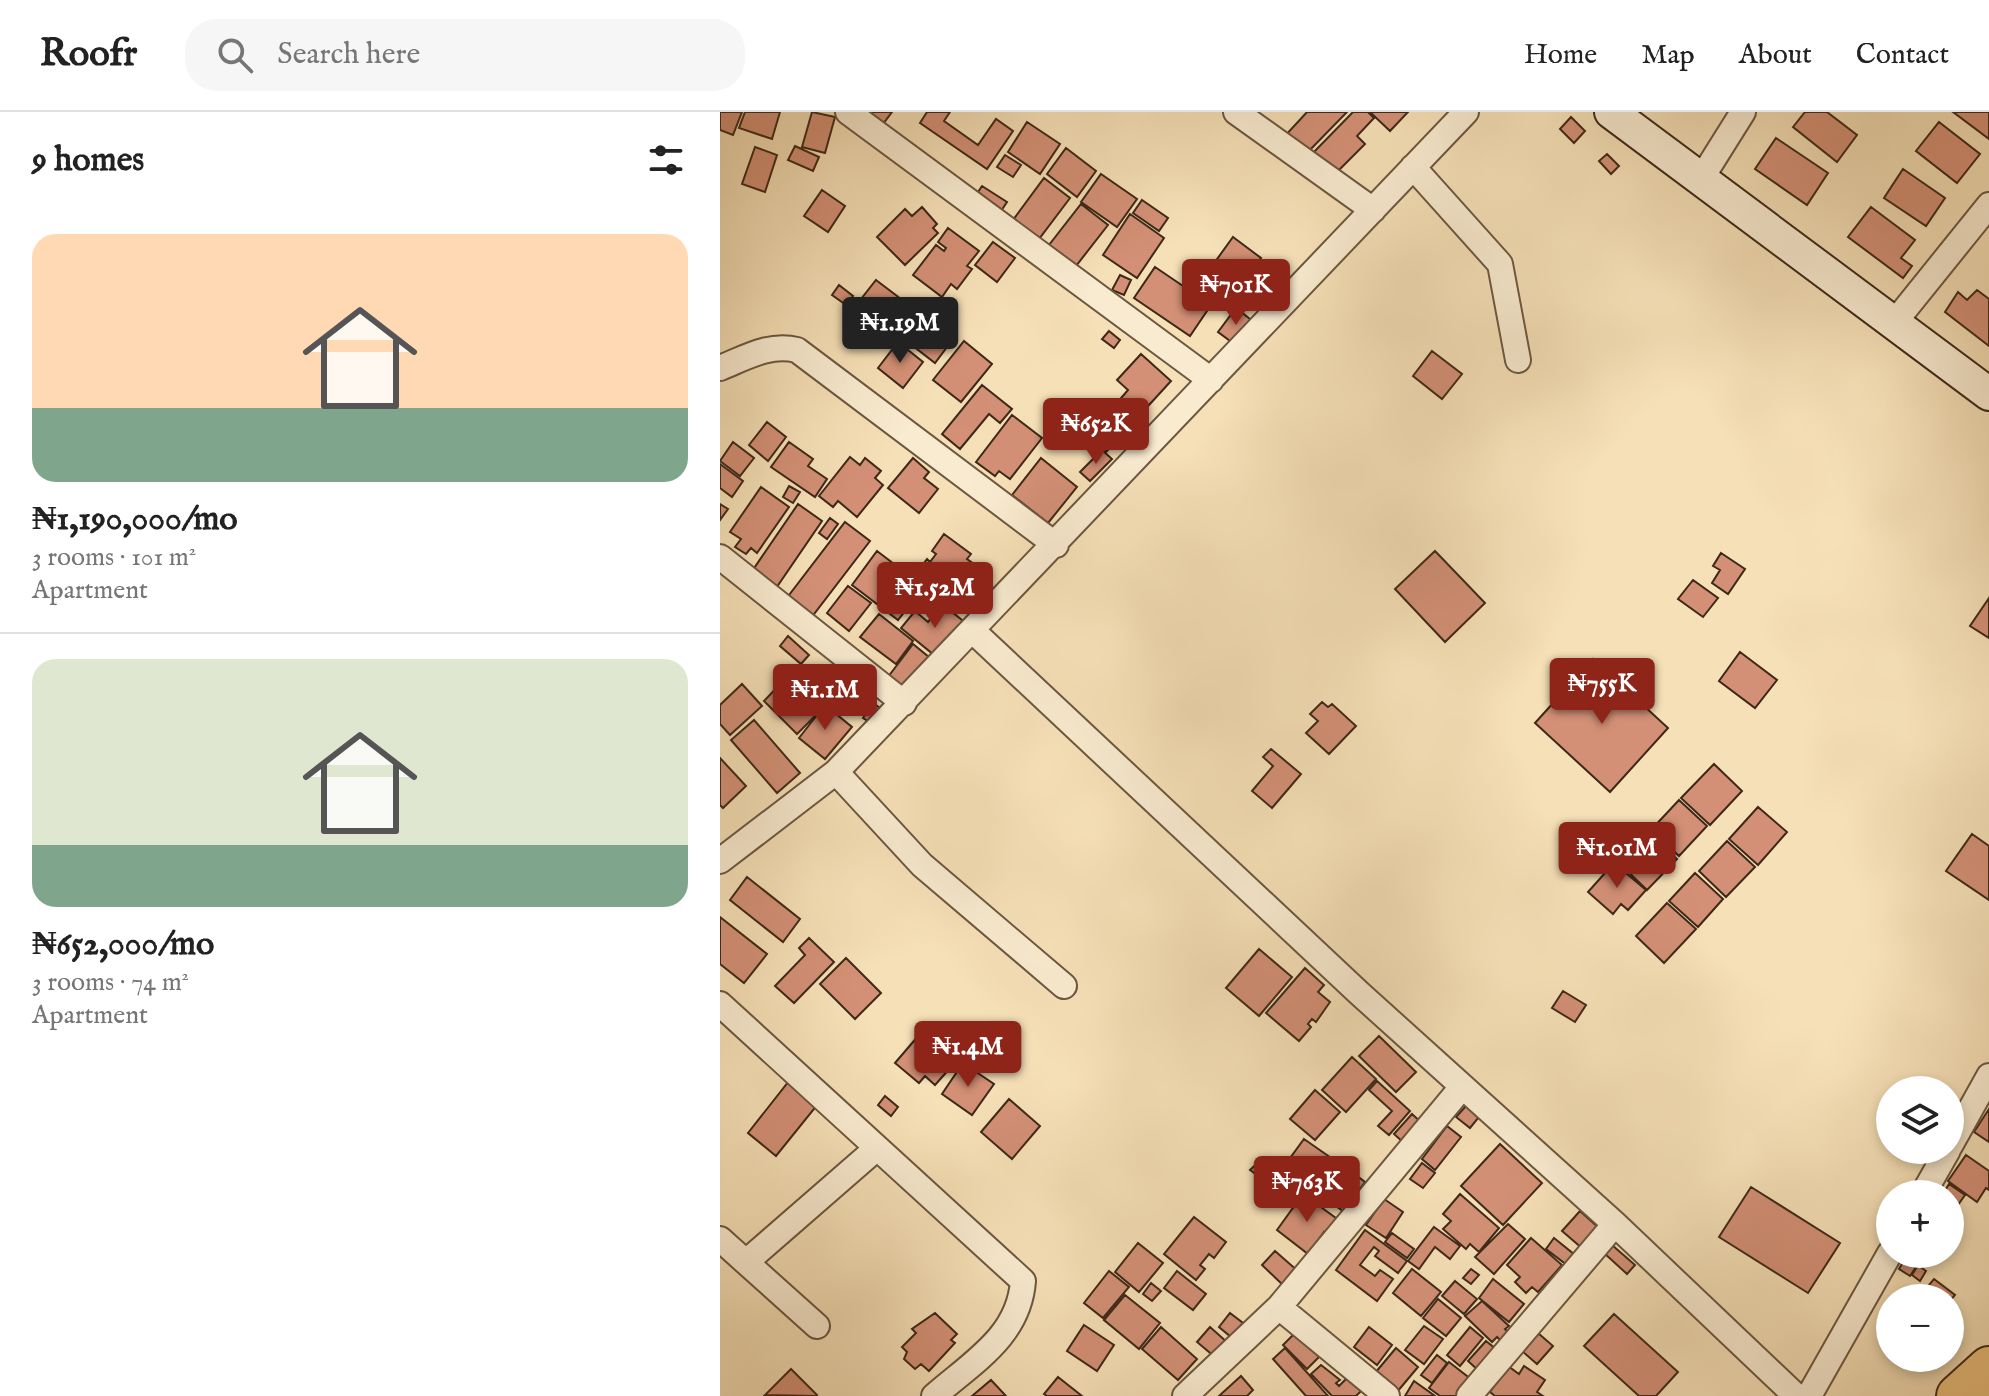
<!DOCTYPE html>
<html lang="en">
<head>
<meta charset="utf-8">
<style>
  :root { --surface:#fff; --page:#f6f6f6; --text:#222; --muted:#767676; --line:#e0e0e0; --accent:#8f2418 }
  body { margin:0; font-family:"IM FELL English",serif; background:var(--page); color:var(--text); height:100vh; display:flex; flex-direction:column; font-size:30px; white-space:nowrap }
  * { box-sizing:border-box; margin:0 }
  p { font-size:26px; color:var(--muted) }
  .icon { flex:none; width:44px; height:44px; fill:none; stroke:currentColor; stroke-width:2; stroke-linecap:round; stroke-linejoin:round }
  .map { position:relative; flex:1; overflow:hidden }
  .sheet { display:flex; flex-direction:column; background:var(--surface); width:720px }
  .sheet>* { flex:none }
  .buttons { position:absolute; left:1156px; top:964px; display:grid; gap:16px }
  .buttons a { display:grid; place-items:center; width:88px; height:88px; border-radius:50%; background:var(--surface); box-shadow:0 4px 12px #0003; font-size:40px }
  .price { position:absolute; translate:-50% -68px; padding:0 18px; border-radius:8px; background:var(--accent); color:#fff; font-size:26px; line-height:52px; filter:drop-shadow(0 2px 4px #0008) }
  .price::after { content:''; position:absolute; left:50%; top:48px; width:24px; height:18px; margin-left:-12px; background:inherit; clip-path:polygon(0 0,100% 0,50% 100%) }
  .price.current { background:#222; color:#fff }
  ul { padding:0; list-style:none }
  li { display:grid; align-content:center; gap:16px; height:424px; padding:0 32px }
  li+li { border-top:2px solid var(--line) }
  li span { display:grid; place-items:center; height:248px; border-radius:24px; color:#555 }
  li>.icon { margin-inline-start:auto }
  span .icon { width:144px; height:144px; fill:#fffc; stroke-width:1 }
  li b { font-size:34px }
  h2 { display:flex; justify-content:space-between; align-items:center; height:96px; padding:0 32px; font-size:34px }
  header { display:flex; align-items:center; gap:48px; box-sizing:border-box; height:112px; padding:0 40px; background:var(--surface); border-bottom:2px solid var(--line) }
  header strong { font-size:38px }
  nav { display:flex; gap:44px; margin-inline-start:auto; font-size:28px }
  .search { width:560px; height:72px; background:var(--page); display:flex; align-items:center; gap:20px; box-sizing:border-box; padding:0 28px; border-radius:32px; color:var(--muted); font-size:30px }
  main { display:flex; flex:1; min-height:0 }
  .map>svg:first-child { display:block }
</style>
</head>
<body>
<header>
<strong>Roofr</strong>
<div class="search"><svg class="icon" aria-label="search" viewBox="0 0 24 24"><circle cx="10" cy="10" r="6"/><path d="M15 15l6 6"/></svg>Search here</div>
<nav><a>Home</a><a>Map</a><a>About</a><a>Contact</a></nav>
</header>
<main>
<section class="sheet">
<h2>9 homes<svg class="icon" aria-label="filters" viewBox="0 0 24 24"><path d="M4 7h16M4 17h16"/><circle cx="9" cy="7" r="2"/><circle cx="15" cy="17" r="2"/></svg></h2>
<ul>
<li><span style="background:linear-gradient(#ffd9b3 70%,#7fa58c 0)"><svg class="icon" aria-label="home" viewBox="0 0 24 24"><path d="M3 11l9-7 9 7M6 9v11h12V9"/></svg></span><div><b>₦1,190,000/mo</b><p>3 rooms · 101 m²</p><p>Apartment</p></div></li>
<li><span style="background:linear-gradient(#dfe7d0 75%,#7fa58c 0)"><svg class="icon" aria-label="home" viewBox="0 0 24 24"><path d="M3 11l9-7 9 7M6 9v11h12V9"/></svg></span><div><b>₦652,000/mo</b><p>3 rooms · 74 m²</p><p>Apartment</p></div></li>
</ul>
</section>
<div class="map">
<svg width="1269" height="1284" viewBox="0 0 1269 1284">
  <rect width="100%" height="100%" fill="#f6e0b7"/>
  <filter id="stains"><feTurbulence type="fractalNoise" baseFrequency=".0025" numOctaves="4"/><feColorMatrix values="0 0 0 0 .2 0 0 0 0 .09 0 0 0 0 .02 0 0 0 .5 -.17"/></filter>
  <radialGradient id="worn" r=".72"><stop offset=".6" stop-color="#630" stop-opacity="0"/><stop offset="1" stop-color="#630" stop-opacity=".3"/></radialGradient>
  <path fill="#d39076" stroke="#3e2918" stroke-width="2" d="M0,0H22L13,23L0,18Z
    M25,0H60L52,27L19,16Z
    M92,0L115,5L105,41L82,35Z
    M150,0H172L163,12Z
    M207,0H230L224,9L258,33L276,7L293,19L267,57L200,11Z
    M587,0H627L584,44L564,25Z
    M633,0H648L654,6L637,24L645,32L612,65L590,44Z
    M650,0H688L670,19Z
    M1085,0H1107L1137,23L1117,50L1073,15Z
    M1233,0H1269V27Z
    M851,5L865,19L854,31L840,17Z
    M307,10L340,32L320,62L288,40Z
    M1219,10L1260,42L1237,71L1196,39Z
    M1056,26L1108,61L1087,93L1035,57Z
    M75,34L99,45L93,59L68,48Z
    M35,35L57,43L45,80L22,72Z
    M346,36L376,59L357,85L327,62Z
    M887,42L899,54L891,62L879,49Z
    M285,43L301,53L293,65L277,55Z
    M1183,57L1225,86L1206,114L1164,86Z
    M381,62L417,87L397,115L361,90Z
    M324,66L350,86L319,127L293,108Z
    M262,74L287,90L279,102L254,86Z
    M102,78L125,94L108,120L84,104Z
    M422,88L448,106L439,119L413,101Z
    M361,92L388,113L356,154L329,133Z
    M202,95L217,112L213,116L218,121L185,153L157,125L185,97L192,104Z
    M1151,95L1195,128L1181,146L1192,154L1183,166L1128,125Z
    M410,102L444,126L417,166L383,143Z
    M228,116L259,139L247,154L252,157L237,177L231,172L222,185L193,163L216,133L224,139L226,136L218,130Z
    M513,125L541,146L514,181L487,161Z
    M273,130L295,146L277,170L255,153Z
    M435,155L491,193L470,224L414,186Z
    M400,163L411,168L404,183L392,178Z
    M156,168L198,200L177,228L166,220L160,228L141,213L147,206L134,196Z
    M119,173L133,184L126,193L112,183Z
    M1257,178L1269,187V234L1225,200L1238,180L1247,188Z
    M516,196L535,211L517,234L498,220Z
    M202,204L233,227L215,251L184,227Z
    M389,219L400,228L394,236L382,227Z
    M244,229L272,252L241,290L213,268Z
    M178,230L203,250L183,276L158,256Z
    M712,239L742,262L722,287L693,264Z
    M421,242L451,269L386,340L356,313L380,288L391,298L408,278L397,268Z
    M262,273L292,297L280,311L269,302L240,337L222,322Z
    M292,303L322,326L290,367L279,359L275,364L256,350Z
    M340,305L349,313L341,324L331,316Z
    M47,310L66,325L48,349L29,333Z
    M13,330L34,346L20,364L0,349Z
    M69,330L93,347L88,354L107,367L95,385L51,355Z
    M382,338L392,347L370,369L360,360Z
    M130,345L140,353L145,346L161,359L155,366L163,373L137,405L118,389L113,395L99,384Z
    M193,346L209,360L204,366L218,377L199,401L168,376Z
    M321,346L357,375L328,411L292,383Z
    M0,352L23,369L12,385L0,376Z
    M69,374L80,380L73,391L63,385Z
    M41,375L69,395L37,441L31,436L26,442L15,435L21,427L10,420Z
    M0,392L8,397L0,408Z
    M78,392L102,409L52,482L28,465Z
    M110,406L118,412L107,427L99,421Z
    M125,410L150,429L91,506L66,487Z
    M224,422L251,442L247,447L261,457L246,478L240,474L230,487L196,462L207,447L210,450L216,442L212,439Z
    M157,439L204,475L178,508L132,473Z
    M715,439L765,491L725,530L675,477Z
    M1001,441L1025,457L1008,482L992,471L1000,458L993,454Z
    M973,468L998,486L983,505L958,487Z
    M128,474L151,491L129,519L107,501Z
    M1269,486V526L1250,514Z
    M222,492L247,512L219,547L181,516L195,499L208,510Z
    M159,502L193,529L176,552L140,525Z
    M68,524L89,543L81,552L60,534Z
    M193,532L210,546L185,578L168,565Z
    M1020,540L1057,568L1035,596L999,569Z
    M873,547L948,616L890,680L815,611Z
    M66,566L100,599L77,622L44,589Z
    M22,572L42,594L10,623L0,612V593Z
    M602,590L608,595L612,592L636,614L609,642L586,621L598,609L590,602Z
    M153,591L163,598L152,612L143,606Z
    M105,593L132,615L105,647L79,626Z
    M34,608L80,661L57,681L11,628Z
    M551,637L581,662L552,696L532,679L553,654L543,645Z
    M0,646L26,674L3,696L0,693Z
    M994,652L1022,679L990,713L961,686Z
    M959,688L987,714L959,744L931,718Z
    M1038,695L1067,720L1038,753L1009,727Z
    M928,719L957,747L927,778L898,750Z
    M1252,722L1269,734V788L1226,759Z
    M1007,729L1035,755L1006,785L979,759Z
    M894,751L926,778L908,798L901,792L893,802L868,780Z
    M975,761L1003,787L978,815L949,789Z
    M27,765L80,807L63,830L10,788Z
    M947,791L976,817L944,851L916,824Z
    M0,805L47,842L24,871L0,852Z
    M89,826L114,850L74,891L55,874L85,843L79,836Z
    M539,837L572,865L539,904L506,876Z
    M126,846L161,881L135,907L100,872Z
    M585,856L604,873L598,880L610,890L596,910L592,907L588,912L591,915L579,929L546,901Z
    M843,879L866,893L855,910L832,896Z
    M205,916L240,945L215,973L205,964L199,971L175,951Z
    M659,924L696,960L676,980L639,944Z
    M632,945L656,967L626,1000L602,978Z
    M243,951L274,972L252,1003L222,982Z
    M69,969L98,992L56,1044L28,1021Z
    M657,969L690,999L669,1023L658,1014L672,999L649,978Z
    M595,978L620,1000L595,1028L570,1007Z
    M165,984L178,995L171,1004L158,993Z
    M289,987L320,1014L292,1047L261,1020Z
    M746,994L759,1005L750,1016L736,1005Z
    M1269,997V1030L1254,1020Z
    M692,1002L703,1012L685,1032L674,1022Z
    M727,1014L741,1025L715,1058L702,1047Z
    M584,1027L614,1048L595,1074L565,1053Z
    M780,1032L822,1071L783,1113L741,1074Z
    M1246,1043L1269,1059V1078L1266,1076L1257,1090L1228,1069Z
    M542,1047L581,1076L572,1089L530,1058Z
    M617,1049L645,1070L623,1099L595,1079Z
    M702,1051L715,1061L703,1076L690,1067Z
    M1229,1072L1245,1083L1238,1093L1230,1088V1082H1223Z
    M1031,1075L1120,1131L1088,1181L999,1125Z
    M583,1082L620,1109L609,1124L604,1120L588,1142L557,1118Z
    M740,1082L779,1116L759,1140L750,1132L746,1137L723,1117L731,1109L723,1102Z
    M664,1087L683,1100L666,1126L646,1113Z
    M860,1099L880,1117L863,1137L842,1119Z
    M1230,1099L1238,1104L1230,1118Z
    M474,1105L506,1130L494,1146L489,1142L480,1153L485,1157L476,1168L444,1142Z
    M788,1112L805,1127L774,1162L755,1145Z
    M714,1115L740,1134L730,1147L715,1135L699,1157L688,1149Z
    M645,1118L687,1149L678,1161L655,1144L659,1139L654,1135L640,1153L655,1164L660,1158L673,1167L657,1189L616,1158Z
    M672,1121L694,1137L687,1146L665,1130Z
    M811,1126L842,1153L818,1180L812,1175L806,1181L795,1170L800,1165L787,1153Z
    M834,1126L855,1143L847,1153L826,1137Z
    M418,1131L443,1151L419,1180L395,1160Z
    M892,1133L915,1153L907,1162L884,1141Z
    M555,1139L579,1160L565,1175L542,1153Z
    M1186,1145L1198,1152L1190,1164L1179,1157Z
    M1198,1153L1206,1159L1200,1169L1192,1163Z
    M692,1157L721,1180L701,1204L673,1181Z
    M751,1157L759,1163L751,1172L743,1166Z
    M389,1159L409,1175L383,1206L364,1191Z
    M457,1159L486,1182L473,1198L444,1176Z
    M773,1167L804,1192L789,1210L759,1186Z
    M1214,1167L1235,1183L1230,1189L1208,1174Z
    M735,1169L757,1187L744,1202L722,1184Z
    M431,1171L441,1179L432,1189L423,1182Z
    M405,1183L440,1211L419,1237L384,1208Z
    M718,1187L741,1206L726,1224L703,1206Z
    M762,1189L789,1214L785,1217L790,1222L782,1230L777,1225L772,1230L745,1204Z
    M215,1201L237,1222L231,1228L235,1231L209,1259L201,1252L195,1257L184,1247L187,1240L182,1235L196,1221L192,1217Z
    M510,1201L523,1211L511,1225L499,1215Z
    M894,1202L958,1260L936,1284H919L864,1234Z
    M364,1213L394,1233L377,1259L347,1239Z
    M704,1214L723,1227L704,1252L685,1238Z
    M441,1215L477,1247L458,1268L422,1237Z
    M490,1215L508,1231L495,1245L477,1230Z
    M649,1215L672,1233L657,1253L634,1235Z
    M750,1215L763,1226L740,1254L727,1243Z
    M576,1220L600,1244L587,1257L563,1233Z
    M818,1221L833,1234L817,1252L802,1239Z
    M766,1229L777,1238L759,1259L748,1249Z
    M565,1236L608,1284H586L553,1247Z
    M676,1236L698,1255L677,1280L655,1261Z
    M717,1243L727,1251L712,1271L701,1263Z
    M729,1250L752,1268L739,1284H720L709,1276Z
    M601,1253L620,1268L616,1271L619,1274L628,1265L641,1279L636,1284H612L591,1262Z
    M788,1254L799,1262L804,1254L825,1268L817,1280L823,1284H775L770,1280Z
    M71,1257L97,1283L96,1284L45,1283Z
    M521,1264L533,1278L527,1284H499Z
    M338,1265L362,1284H327L324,1282Z
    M271,1268L286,1284H252Z
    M694,1269L715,1284H685Z"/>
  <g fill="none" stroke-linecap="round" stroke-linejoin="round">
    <g stroke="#6c5740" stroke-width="28">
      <path id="street" d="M128,0L491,268
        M516,0L653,98
        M693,55L780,152L798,248
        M981,67L1023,0
        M1174,211L1269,93
        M0,256C25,246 49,231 77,238L336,433
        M0,445L184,591
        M254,520L639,881L895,1112L1076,1284
        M116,660L202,753L344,874
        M0,749L116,660L746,0
        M0,892L303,1169C299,1224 253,1250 214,1284
        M1230,1034L1269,964
        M1203,1082L1228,1038
        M0,1127L97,1214
        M26,1150L157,1036
        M559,1195L667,1284
        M465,1284L559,1195L742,975
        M749,1284L895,1112
        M1089,1284L1170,1141"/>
    </g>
    <g stroke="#3e2918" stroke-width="36">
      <path id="secondary" d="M891,0L1269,282"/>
    </g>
    <g stroke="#3e2918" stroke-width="46">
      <path id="highway" d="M1238,1284L1269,1256"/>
    </g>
    <use href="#street" stroke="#f9ebd0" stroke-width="24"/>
    <use href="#secondary" stroke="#f9ebd0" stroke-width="32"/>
    <use href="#highway" stroke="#ebc07c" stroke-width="42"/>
  </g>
  <rect width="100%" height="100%" filter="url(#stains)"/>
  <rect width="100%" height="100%" fill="url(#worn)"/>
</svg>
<div class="buttons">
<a><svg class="icon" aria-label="layers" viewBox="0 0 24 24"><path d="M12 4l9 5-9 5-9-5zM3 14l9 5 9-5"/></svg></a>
<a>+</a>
<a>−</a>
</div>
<b class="price" style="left:516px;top:215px">₦701K</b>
<b class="price current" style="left:180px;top:253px">₦1.19M</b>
<b class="price" style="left:376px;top:354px">₦652K</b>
<b class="price" style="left:215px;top:518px">₦1.52M</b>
<b class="price" style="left:882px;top:614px">₦755K</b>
<b class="price" style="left:105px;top:620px">₦1.1M</b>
<b class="price" style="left:897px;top:778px">₦1.01M</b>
<b class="price" style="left:248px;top:977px">₦1.4M</b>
<b class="price" style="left:587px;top:1112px">₦763K</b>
</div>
</main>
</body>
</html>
